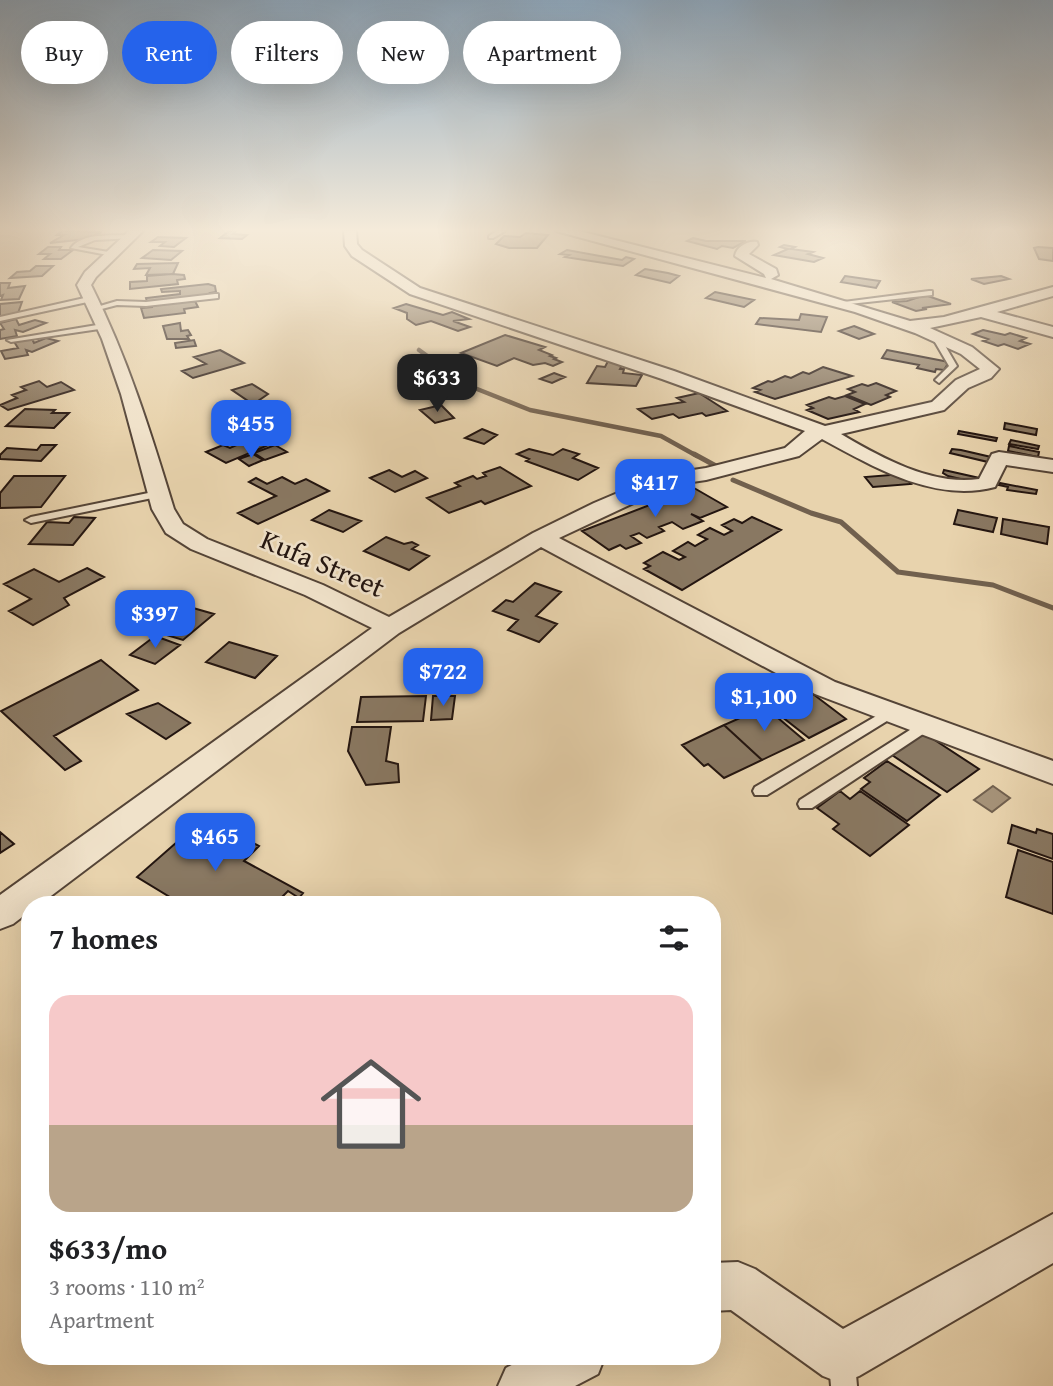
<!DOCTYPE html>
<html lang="en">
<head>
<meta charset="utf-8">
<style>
  :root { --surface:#fff; --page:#f2f2f2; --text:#202124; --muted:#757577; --accent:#2563eb }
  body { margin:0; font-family:"Gentium Book Plus",serif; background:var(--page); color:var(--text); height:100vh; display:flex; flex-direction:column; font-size:26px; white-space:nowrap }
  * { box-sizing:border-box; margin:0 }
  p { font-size:23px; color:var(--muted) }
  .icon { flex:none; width:38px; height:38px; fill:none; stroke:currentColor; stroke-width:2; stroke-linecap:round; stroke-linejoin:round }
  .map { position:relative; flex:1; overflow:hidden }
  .sheet { position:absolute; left:21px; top:896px; width:700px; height:469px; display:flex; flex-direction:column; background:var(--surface); border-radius:28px; box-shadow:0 7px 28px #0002 }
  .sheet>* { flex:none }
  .guide { position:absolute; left:21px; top:21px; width:700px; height:63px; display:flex; gap:14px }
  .price { position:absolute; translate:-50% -60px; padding:0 16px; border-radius:14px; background:var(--accent); color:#fff; font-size:23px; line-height:46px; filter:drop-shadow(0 2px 4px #0008) }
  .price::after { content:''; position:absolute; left:50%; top:42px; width:21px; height:16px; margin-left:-10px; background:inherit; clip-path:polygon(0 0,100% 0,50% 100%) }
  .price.selected { background:#222; color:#fff }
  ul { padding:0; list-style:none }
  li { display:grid; align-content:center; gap:14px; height:371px; padding:0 28px }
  li span { display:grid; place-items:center; height:217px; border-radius:21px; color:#555 }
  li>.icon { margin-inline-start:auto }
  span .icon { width:126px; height:126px; fill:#fffc; stroke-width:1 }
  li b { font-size:30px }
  h2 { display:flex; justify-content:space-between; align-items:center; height:84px; padding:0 28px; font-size:30px }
  .chip { padding:0 24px; border-radius:32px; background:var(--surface); box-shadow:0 7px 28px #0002; font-size:24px; line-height:63px }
  .chip.selected { background:var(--accent); color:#fff }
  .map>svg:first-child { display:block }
</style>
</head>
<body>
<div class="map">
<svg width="1053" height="1386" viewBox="0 0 1053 1386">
  <rect width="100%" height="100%" fill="#e8d3ad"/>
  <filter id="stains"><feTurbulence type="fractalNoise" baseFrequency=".00286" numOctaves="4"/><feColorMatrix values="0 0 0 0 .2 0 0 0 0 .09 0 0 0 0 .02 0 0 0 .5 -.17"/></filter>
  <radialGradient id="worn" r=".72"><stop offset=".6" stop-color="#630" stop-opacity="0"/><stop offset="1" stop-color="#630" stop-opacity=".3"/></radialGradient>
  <path fill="#a59278" stroke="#71604e" stroke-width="2" d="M993,786L1010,798L992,812L974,800Z"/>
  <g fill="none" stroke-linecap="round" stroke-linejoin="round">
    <path stroke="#71604e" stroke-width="4.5" d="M419,350L467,385L530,410L661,436L697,456"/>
    <path stroke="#71604e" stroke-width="5" d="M694,454L716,466
      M733,480L811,513L841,522L898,572L993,585L1053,608"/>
  </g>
  <path fill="#897862" stroke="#231510" stroke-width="2" d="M62,231L102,232L86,239L50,243L64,235H57Z
    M229,231H236L233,234L247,235L242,239L220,238Z
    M526,233L548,235L537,248H509L496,244L504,236L520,237Z
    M158,237L186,238L174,247L160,246L165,242H151Z
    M693,238L706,241H746L733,248L722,246L717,249L687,241Z
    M784,245L795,247L791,249L813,252L808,254L823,258L814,262L774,255L788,249L780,247Z
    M48,247H61L59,250H73L61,259H44L50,254H39Z
    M1038,247L1053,248V261L1039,259L1034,248Z
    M153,250L182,251L171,260L142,258Z
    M567,250L622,260L626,257L634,259L623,266L565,257L569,255L560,254Z
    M178,263L173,274L146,275L150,268L134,269L137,264Z
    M36,266H53L42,276L10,278L17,272L30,271Z
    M645,269L668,273L679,276L670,283L636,275Z
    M172,274L184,275L185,279L177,280L178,284L130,289V282L147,281V276Z
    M845,276L880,281L876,288L841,282Z
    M1001,276L1009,279L984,284L971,279Z
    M0,283H10L8,288L25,286L19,299L1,300L3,295L0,296Z
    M208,284L215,286L216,292L210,293L211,295L147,302L146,298L180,294V291L162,292L161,289Z
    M715,292L754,300L744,307L706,298Z
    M925,295L951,304L922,308L927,309L916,311L892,302L907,301Z
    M184,300L185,302L195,301L198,307L184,309L185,313L144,318L141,308L152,307V304Z
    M22,302L18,313L0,317V304Z
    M406,304L443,315L452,312L469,319L453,321L470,327L458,331L431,321L416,325L407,319V313L394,308Z
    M801,314L827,317L821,332L756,324L760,318L799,320Z
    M16,319L19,325L35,320L46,323L23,332L15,330L17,336L0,339V330L4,329L0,323Z
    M180,323L181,331L188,330L191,335L187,336L189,339H167L163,326Z
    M854,326L874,334L859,339L839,331Z
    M983,330L1005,335L1010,333L1026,338L1020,341L1030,344L1018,349L1004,344L998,346L983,341L988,339L973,334Z
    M505,335L545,347L539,350L552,355L550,356L556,358L554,359L562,362L553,366L545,363L533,365L514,358L497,366L461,353Z
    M31,337L34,343L46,338L58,341L32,352L26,350L28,355L5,359L1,351L18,348L13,340Z
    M194,340L196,346L176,348L175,343Z
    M220,350L244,363L193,378L182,371L206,364L194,357Z
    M887,350L949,362L944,370L936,369L935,372L917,368L919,365L882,358Z
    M608,361L623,363L620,369H624L623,373L642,375L636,386L587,383L597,366L605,367Z
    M823,367L852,376L775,399L755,392L760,390L753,388L768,381L772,382L785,376L791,378L803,372L809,374Z
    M554,373L565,377L552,383L540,379Z
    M39,381L47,387L61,382L74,390L8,410L0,405L17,398L12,395L26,390L21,387Z
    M876,383L896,391L886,395L890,397L871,405L847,395L855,392L848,389L862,384L868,386Z
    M252,384L268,394L258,401L262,404L234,413L223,405L248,401L232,390Z
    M699,393L727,411L706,416L702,413L679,418L673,414L652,419L638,409L684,402L677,398Z
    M845,396L865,404L854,409L859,412L828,419L807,410L813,408L807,405L829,397L835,399Z
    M441,405L454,418L435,423L420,410Z
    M25,409L55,410L52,413H69L54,428L6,426Z
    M258,423L287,437L226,463L206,452L223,445L230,448L253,438L238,431Z
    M1005,423L1037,429L1036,435L1004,429Z
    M482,429L497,435L484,444L465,438Z
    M959,431L997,438L996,441L958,434Z
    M1011,440L1039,446L1038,449L1009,444Z
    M41,445H56L41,461L0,459V455L7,448L37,450Z
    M275,445L287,452L265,460L254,453Z
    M1009,446L1039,452L1038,457L1008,451Z
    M529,449L553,455L563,449L579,454L573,458L598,468L578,480L526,461L529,459L517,454Z
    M952,449L961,450L991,457L988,462L950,453Z
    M253,454L263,460L249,466L239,459Z
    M500,467L531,486L485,504L481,501L449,513L427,498L460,486L455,483L473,476L477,479L486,476L483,473Z
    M389,470L402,477L415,471L427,478L395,492L370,478Z
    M944,470L984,479L973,482L948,476L943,473Z
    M903,474L911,484L873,487L865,477Z
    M14,476H65L41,507L0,508V493Z
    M282,477L295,484L306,479L329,491L258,524L238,513L276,496L249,482L256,478L267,484Z
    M1000,483L1037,490L1036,494L1007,490L1008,487L999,485Z
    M694,488L727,507L700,518L691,514L703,521L683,529L672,522L659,527L664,531L647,538L639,533L631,536L641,543L626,549L620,545L609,550L582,531Z
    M329,510L361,521L343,532L312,520Z
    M958,510L997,518L993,532L954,524Z
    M74,517L95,518L73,545L29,544L47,522L69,523Z
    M752,517L781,530L682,590L644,569L650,566L644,563L663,552L679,560L685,557L673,551L688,542L695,546L707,539L698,535L710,528L724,535L732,531L722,525L734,519L742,523Z
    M1003,519L1049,527L1047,544L1001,534Z
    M386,537L404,544L412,542L418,545L412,549L429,556L409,570L364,551Z
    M87,568L104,577L64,598L69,605L33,625L9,611L31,599L4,584L34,569L59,582Z
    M535,583L561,592L536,616L557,624L539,642L508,630L518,620L493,611L506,600L513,602Z
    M172,602L214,614L183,640L140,627Z
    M155,636L180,645L155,664L130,655Z
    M229,642L277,656L255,678L206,662Z
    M101,660L138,690L54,736L81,761L65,770L1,711Z
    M809,691L846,719L809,738L772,709Z
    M426,696L423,721L357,722L361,697Z
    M433,696H455L452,719L431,720Z
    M158,703L190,723L166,739L127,714Z
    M765,707L804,740L762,760L724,725Z
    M724,725L762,760L724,778L708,764L704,766L682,745Z
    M352,727H391L386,761L398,764L399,782L366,785L348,751Z
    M924,733L979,769L947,792L892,755Z
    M887,761L940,795L907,821L861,789L870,782L864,778Z
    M840,791L850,799L860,791L909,825L870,856L833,829L839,824L817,808Z
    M1012,825L1036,833L1037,829L1053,834V859L1008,843Z
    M222,826L259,846L244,861L303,893L299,898L288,891L274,905H183L137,877L185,835L201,845Z
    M0,832L14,844L0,853Z
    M1018,850L1053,862V914L1006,897Z"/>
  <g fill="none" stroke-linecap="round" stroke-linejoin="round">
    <g stroke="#544437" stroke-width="4">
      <path id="lane" d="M497,231H505L493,238H489V236Z
        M131,235L133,238L95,240L78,247L115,253L113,256L71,248C83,232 112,236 131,235Z
        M929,291H932V295L840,305L836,303Z
        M215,294H218V298L146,306L117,305L94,311L90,309L117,301L146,302Z
        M89,297L93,299L92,301L0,321V317Z
        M103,324H106V328L11,342L7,340Z
        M936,335L940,337L957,366L939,383L935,380L949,366L932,337Z
        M158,491L162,492V496L31,523L25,520L31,517Z
        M890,708L895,710L897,713L895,716L767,795H755L753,791L755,787Z
        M924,721L929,722L931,726L929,730L812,808H800L798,804L800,800Z
        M842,1350L851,1354L855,1363L857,1386H831L829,1363L833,1354Z"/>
    </g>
    <g stroke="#544437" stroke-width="4">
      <path id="street" d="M129,231H143L96,277L91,285C128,359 150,430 174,509L183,524L207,539L323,585L389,617L533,533L594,503L660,475L706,468L785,448L805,431L662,379L410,294L352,256L345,246L344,231H356L357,244L362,250L420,288L674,371L825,426L932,402L956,380L980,369L961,354L915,333L855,312L556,231H579L766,278L764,274L735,256C736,247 748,240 757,242L758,245L749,254L776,269L778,275L771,279L910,321L944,317L1053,287V296L997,312L1053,327V337L981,317L930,328L972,347L999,369L991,378L968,388L944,410L841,434C880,457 932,486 979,479L992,454L999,452L1053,460V472L1006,465L995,487C934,503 874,467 822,439L799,456L706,480L672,485L559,538L835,682L1053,761V784L815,694L541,547L399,633L39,905H30V911L13,924L0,929V895L372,628L305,595L191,549L166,533L152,509L121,394L102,339L77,285L85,272Z
        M1053,1214V1263L859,1376L841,1383L823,1376L731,1310L712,1311V1263L738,1262L755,1269L843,1329Z
        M528,1356H605L598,1374L575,1386H498L506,1368Z"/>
    </g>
    <use href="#lane" fill="#f0e2ca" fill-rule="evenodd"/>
    <use href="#street" fill="#f0e2ca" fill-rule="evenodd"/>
  </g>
  <linearGradient id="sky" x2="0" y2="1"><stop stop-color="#8da6bb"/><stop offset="0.54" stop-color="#f5ebda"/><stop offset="1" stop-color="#f5ebda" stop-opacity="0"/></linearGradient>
  <rect width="1053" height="426" fill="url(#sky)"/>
  <g text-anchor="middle" stroke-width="5" stroke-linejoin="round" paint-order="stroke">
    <g font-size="28" fill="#231510" stroke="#f0e2ca">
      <text transform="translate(323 563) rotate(23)" y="10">Kufa Street</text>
    </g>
  </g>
  <rect width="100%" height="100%" filter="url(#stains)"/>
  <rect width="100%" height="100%" fill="url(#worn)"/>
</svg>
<b class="price selected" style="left:437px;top:414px">$633</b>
<b class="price" style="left:251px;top:460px">$455</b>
<b class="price" style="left:655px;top:519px">$417</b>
<b class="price" style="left:155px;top:650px">$397</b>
<b class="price" style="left:443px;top:708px">$722</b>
<b class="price" style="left:764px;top:733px">$1,100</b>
<b class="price" style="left:215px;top:873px">$465</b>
<div class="guide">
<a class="chip">Buy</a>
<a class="chip selected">Rent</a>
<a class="chip">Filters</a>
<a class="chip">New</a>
<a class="chip">Apartment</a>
</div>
<section class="sheet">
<h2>7 homes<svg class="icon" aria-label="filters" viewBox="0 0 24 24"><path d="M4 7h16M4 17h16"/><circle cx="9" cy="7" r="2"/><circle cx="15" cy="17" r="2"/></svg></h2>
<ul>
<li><span style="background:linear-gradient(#f6c9c9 60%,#b9a48a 0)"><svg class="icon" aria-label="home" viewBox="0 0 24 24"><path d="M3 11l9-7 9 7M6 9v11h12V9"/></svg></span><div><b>$633/mo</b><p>3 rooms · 110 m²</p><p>Apartment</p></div></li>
</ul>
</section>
</div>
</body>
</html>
